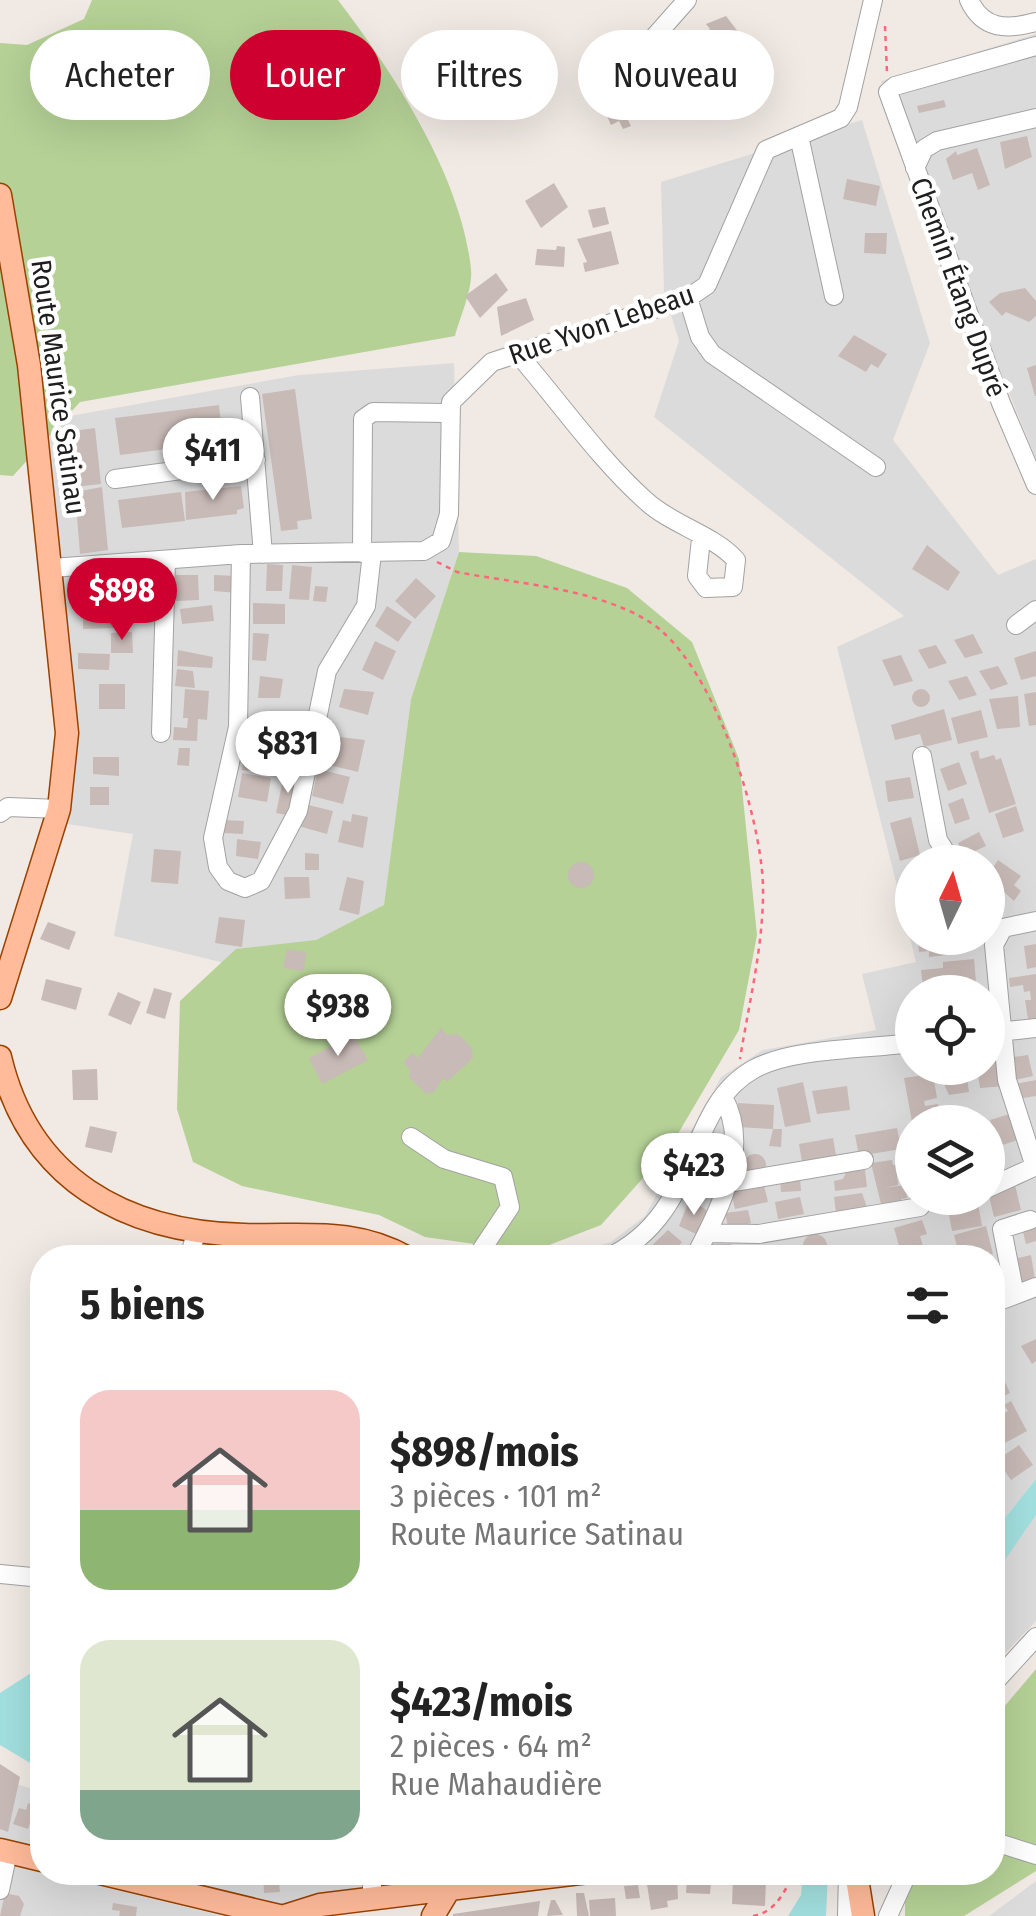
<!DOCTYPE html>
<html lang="fr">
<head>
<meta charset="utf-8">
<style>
  :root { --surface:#fff; --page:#f6f6f6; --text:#222; --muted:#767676; --accent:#cd0030 }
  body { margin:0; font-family:"Fira Sans Condensed",sans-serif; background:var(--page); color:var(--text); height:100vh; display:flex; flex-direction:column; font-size:38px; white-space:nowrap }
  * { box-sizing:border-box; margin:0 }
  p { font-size:32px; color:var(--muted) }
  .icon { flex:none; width:55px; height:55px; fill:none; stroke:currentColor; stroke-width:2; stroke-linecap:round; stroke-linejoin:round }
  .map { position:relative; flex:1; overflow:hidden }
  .sheet { position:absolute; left:30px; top:1245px; width:975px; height:640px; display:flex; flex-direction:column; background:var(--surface); border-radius:40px; box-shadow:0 10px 40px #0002 }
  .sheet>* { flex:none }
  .banner { position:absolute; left:30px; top:30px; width:978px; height:90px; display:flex; gap:20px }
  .needle { width:65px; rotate:5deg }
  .tools { position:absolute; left:895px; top:845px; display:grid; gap:20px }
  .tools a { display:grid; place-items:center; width:110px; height:110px; border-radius:50%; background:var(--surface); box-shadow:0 10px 40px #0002; font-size:50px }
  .price { position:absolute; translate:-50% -85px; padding:0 22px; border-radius:35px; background:#fff; color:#222; font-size:32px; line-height:65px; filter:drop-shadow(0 2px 5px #0008) }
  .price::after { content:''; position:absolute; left:50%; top:60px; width:30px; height:22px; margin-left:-15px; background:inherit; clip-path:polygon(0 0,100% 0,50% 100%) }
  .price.on { background:var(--accent); color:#fff }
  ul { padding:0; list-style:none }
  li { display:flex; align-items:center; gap:30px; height:250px; padding:0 50px }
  li span { display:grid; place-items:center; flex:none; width:280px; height:200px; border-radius:30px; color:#555 }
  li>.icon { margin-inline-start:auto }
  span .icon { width:120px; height:120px; fill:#fffc; stroke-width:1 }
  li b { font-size:42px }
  h2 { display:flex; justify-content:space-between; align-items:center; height:120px; padding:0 50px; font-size:42px }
  .pill { padding:0 35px; border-radius:45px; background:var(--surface); box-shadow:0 10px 40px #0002; font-size:35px; line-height:90px }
  .pill.on { background:var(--accent); color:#fff }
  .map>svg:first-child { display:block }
</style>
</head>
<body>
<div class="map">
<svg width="1036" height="1916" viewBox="0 0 1036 1916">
  <rect width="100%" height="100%" fill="#f0e9e4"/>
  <path fill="#dcdbdb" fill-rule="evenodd" d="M1036,34V459L881,81Z
    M862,120L930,343L893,440L998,575L1036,559V1479L993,1533L992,1258H553L611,1242L645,1216L721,1077L763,1050L876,1030L862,974L916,962L837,647L904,616L654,417L679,341L664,291L661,182ZM912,862H988V938H912ZM912,992H988V1068H912ZM912,1122H988V1198H912Z
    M454,363L459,552L411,699L384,905L302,982L114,936L133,834L61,823L76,761L48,420L299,375Z
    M183,1247L331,1254L345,1257L178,1258Z
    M1036,1515V1621L993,1666L992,1577Z
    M0,1780L42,1791V1872L98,1873L95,1885L223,1916H0Z
    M117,1873H533L279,1908Z
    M1036,1881V1916H989Z"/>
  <path fill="#b5d196" d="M92,0H338C394,74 461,175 471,269C473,289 460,317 455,336L80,402L13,476L0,475V43L27,45L84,19Z
    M459,552L536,556L627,588L692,642L739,759L757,935L739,1030L669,1149L601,1225L531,1252L425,1237L379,1215L242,1186L193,1162L177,1109L180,1001L236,949L316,940L384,905L411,699Z
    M1036,1669V1871L964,1916H905V1873L992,1872L993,1720Z"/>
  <path fill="#a2e0df" d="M1036,1479V1515L993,1577V1533Z
    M42,1670V1770L0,1745V1693L31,1673Z
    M803,1873H828L826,1916H788L801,1895Z"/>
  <path fill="#c8bab7" d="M726,16L739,33L732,38L738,45L731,51L725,44L700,63L705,70L698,75L693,68L686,73L673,56L682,50L678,45L685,39L689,44L710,29L706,24Z
    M662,75L672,97L658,104L661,112L653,116L650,108L642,111L627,118L631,126L623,129L619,121L611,125L602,105L612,101L610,95L619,91L621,97L643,87L641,81L649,77L652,83Z
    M944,100L946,107L919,113L917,106Z
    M1027,136L1032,157L1005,169L1000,142Z
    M977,148L990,185L978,190L972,173L953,180L946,159L956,151L957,155Z
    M847,179L880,186L876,206L843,199Z
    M554,183L568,207L541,228L525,201Z
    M605,207L609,224L593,228L588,210Z
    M611,231L619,264L585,272L583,263L587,262L577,239Z
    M865,233H887L886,254L864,253Z
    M557,246L565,247L564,267L535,265L537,249L556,250Z
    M496,273L508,290L480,318L465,296Z
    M1025,288L1036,301V316L1029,322L1006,312L1002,316L989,302L1000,293Z
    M526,298L534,320L501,336L497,307Z
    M854,335L887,354L878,368L871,364L866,372L838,356Z
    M1036,365V396H1035L1027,368Z
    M295,389L312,519L297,521L298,529L281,531L262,394Z
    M219,405L223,442L120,455L115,418Z
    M95,428L101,484L74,487L68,438L73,437V431Z
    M241,486L244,508L237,510V514L186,520L185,492Z
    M102,487L108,550L80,554L75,492Z
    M181,492L185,521L122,528L118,500Z
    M927,545L960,572L948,591L912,569Z
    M267,564L283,565L282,591H266Z
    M292,565L312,567L309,600L289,599Z
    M176,575H198L199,600L176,601Z
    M214,575L238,576V593L214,591Z
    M416,578L436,596L415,619L395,601Z
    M129,584V607L92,608L91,585Z
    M315,586L328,587L326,602L313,601Z
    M253,603L285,604V624H253Z
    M212,605L214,621L182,624L180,609Z
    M387,606L412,622L398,642L375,626Z
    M114,609V628L83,629V610Z
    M132,632L133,653H111V633Z
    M253,633L269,634L266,661L252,660Z
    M973,634L983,653L965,658L954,640Z
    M375,641L396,651L383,680L362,670Z
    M936,645L947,663L929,669L918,650Z
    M178,650L213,657L212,668L177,666Z
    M1036,651V676L1021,680L1014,658Z
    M78,653L110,654L109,670L78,669Z
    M901,655L913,681L894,686L882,660Z
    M998,666L1008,684L991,690L979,671Z
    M177,669L193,671L195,688L175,686Z
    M260,676L283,679L280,698H258Z
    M967,676L977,695L959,700L948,681Z
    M99,684H125V709H99Z
    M185,689L209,691L207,720L198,719L197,741L173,740L174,727L187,728L188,718H183Z
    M344,689L374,692L368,715L339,707Z
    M912 698a9 9 0 1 1 18 0a9 9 0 1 1-18 0Z
    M1036,692V725L1029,726L1024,694Z
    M1018,696L1020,727L997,729L989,699Z
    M944,709L952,740L924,747L920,734L895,740L891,725Z
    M981,710L988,737L958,744L951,718Z
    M332,736L365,740L358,772L325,764Z
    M246,743L267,746V773L242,770Z
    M179,748H190L189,766L177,765Z
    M978,750L980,759L994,755L996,760L1001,758L1016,804L989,813L970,753Z
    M93,757H119V776L93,774Z
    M959,762L967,784L948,791L940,769Z
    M318,769L350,777L343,804L312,796Z
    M242,773L271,778L267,802L238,797Z
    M284,775L300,778L292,816L276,813Z
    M910,777L914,798L888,802L885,781Z
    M90,787H109V805H90Z
    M963,798L970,819L955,824L948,804Z
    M304,804L333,811L327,834L298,826Z
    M1016,806L1024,831L1003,838L995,814Z
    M352,814L368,817L363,848L338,842L343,820L351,822Z
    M911,817L920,855L900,861L890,823Z
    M224,820L244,821L243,834L223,833Z
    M979,832L986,846L964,856L958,843Z
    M237,839L261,842L258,859L236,856Z
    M154,849L181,851L178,884L151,882Z
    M305,853L319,854V870H305Z
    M998,860L1021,876L1014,885L1021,891L1014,901L988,878V865L992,869Z
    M568 875a13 13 0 1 1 26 0a13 13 0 1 1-26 0Z
    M284,877H309L310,898L285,899Z
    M347,877L364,881L359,915L339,910Z
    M219,917L245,920L242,947L215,943Z
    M48,922L76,932L69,950L40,939Z
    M953,939L955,954L929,957V951L919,952L918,943Z
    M1036,944V967L1027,969L1024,946Z
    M287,949L306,952L304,971L283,968Z
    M974,959L976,982L949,984L944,975L934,977L936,986L923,987L921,970L943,968V962Z
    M1036,974V1018L1028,1019L1025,1000H1031L1030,991L1024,992L1023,985L1010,987L1009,978Z
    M46,979L82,988L76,1010L41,1000Z
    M154,988L172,993L165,1019L146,1013Z
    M118,992L141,1002L131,1025L108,1015Z
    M912,1009V1031L901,1033L898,1010Z
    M441,1028L447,1035L458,1034L472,1048L473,1058L447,1082L443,1078L434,1092L426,1094L409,1077L410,1069L403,1062L413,1053L418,1058Z
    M353,1035L368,1060L322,1084L309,1058Z
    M1028,1055L1033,1076L1010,1081L1006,1058Z
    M1000,1056L1006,1086L980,1088L977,1068H988V1058Z
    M97,1069L98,1100H73L72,1070Z
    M966,1069L969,1092L949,1095L939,1073Z
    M933,1074L937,1098L924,1101L925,1106L938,1104L941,1119L912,1122L904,1078Z
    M1036,1080V1096L1017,1099L1014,1084Z
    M803,1082L811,1122L785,1127L777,1088Z
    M847,1086L850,1110L817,1114L812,1091Z
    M738,1103L774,1105L773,1129L737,1127Z
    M1016,1112L1024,1138L999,1146L990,1120Z
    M90,1126L117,1132L112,1153L85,1147Z
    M897,1128L901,1149L859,1156L855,1135Z
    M773,1129H782L781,1147L769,1146Z
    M833,1138L837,1161L803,1168L799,1144Z
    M744 1165a11 11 0 1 1 22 0a11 11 0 1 1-22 0Z
    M892,1160L893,1165L906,1163L907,1173L897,1175L898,1185L884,1188L905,1185L907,1198L901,1199L902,1204L882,1208L871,1163Z
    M856,1167L857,1171L865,1170L867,1187L835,1191L834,1181L843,1179L848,1168Z
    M800,1177L801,1191L781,1192L780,1179Z
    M763,1181L768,1202L735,1209L730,1187Z
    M1015,1185L1021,1210L994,1217L988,1192Z
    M862,1193L867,1207L836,1213L834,1197Z
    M800,1197L804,1214L778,1219L775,1202Z
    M690,1198L710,1213L698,1235L679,1226Z
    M977,1198L982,1226L952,1231L947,1204Z
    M748,1210L751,1223L729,1230L725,1213Z
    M922,1220L927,1234L920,1236L923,1246L901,1253L894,1228Z
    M1036,1220V1241L1026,1244L1021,1224Z
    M986,1226L993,1254L960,1258L954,1235Z
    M668,1230L682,1242L668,1258H657L648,1249Z
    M803 1246a12 12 0 1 1 24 0a12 12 0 1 1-24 0Z
    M707,1244H731L732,1258H708Z
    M1031,1255L1036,1286L1021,1290L1009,1260Z
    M1036,1339V1361L1032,1364L1021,1346Z
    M999,1368L1010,1393L992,1401V1371Z
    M1011,1401L1027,1431L1003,1444L992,1419L1008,1411L1004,1405Z
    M1019,1445L1033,1465L1011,1480L997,1460Z
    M0,1764L20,1777L8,1832L0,1829Z
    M28,1803L36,1806L28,1829L13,1824L19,1808L26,1810Z
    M177,1872H230L229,1883L177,1877Z
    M239,1872H260L258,1884L238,1880Z
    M263,1872H278L280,1892L264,1893Z
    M289,1872H312L313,1879L290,1881Z
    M677,1874L678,1899L667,1901L668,1907L651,1910L646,1878Z
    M733,1878L766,1879L765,1906L732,1904Z
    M687,1879L711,1880L710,1894L686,1893Z
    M638,1885L640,1898L626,1899L624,1886Z
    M5,1893L19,1896L24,1904L20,1916H0Z
    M576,1893H584L589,1916H577Z
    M615,1898L616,1916H590L589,1900Z
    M551,1900H555L563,1915L547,1916Z
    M540,1901L538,1916H453V1914Z
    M113,1903L137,1907L136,1916H119L120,1911L112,1910Z"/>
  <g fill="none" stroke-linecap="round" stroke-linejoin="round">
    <g stroke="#a2a2a2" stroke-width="20">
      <path id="minor" d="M969,0C983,30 1007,30 1036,22
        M1036,46L895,86L888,92L1001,403L1036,485
        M633,61L687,0
        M799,136L834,296
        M915,168L924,149L937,141L1036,118
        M688,298L700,337L712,354L876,467
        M517,353C559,401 598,458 646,501C672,525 714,535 736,560L733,587L706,588L697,576L701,539
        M250,397L263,554
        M115,479L256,460
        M362,553L363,419L373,412L447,413
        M241,554L238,727L213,838L218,867L228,881L245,888L261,881L298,811L327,671L366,606L372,553
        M52,568L241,554L424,551L441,541L449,514L451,402L492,362L688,298L707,285L766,150L841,118L848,107L873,0
        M1016,625L1036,610
        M161,733L166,560
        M922,756L938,840L952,862
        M0,813L8,807L59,809
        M988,1033L1036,1028
        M411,1137L444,1159L503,1177L510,1207L476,1258
        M1035,1167L1007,1080L994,945L1003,928L1036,921
        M729,1183L864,1160
        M988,1188L1036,1166
        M708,1233L759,1234L920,1207
        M189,1258L196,1233
        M607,1258C702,1214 683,1108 754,1069C792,1048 868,1049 912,1043
        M694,1258C719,1212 752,1148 723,1097
        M1015,1295L1002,1229L1030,1220
        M999,1301L1036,1287
        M0,1574L42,1578
        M992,1685L1036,1637
        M992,1841L1036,1855
        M372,1872V1899
        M0,1890L8,1852
        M847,1916L848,1872
        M888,1916L908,1872"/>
    </g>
    <g stroke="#994200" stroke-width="25">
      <path id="major" d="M0,195L29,365L67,733L59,809L0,998
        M0,1057C29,1180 125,1232 244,1235C305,1237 353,1227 408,1258
        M0,1850L42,1860
        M96,1872L279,1916
        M856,1872L863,1916
        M285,1916L320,1905L588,1872
        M433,1916L448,1891"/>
    </g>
    <path stroke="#ff667a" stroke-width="2.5" stroke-dasharray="5 5" stroke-linecap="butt" d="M885,26L887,73
      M437,562L457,572C519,584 594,588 648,621C712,659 761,814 763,886C764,944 749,1002 740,1059
      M779,1872L790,1879
      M605,1883L668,1872
      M753,1916C774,1912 781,1897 791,1880L830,1882"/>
    <use href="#minor" stroke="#fff" stroke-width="18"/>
    <use href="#major" stroke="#ffbb9a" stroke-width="22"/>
  </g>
  <g text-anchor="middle" stroke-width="9" stroke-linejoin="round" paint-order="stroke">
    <g font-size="28" fill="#1e1e1e" stroke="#fff">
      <text transform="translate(959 287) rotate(70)" y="10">Chemin Étang Dupré</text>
      <text transform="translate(601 324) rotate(-19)" y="10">Rue Yvon Lebeau</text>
      <text transform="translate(59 387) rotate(82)" y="10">Route Maurice Satinau</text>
    </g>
  </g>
</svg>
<div class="tools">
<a><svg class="needle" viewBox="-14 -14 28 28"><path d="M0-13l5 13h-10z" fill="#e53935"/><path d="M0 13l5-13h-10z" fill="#767676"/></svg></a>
<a><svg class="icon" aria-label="locate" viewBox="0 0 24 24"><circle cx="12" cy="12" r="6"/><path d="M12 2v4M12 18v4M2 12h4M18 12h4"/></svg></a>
<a><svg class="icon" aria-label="layers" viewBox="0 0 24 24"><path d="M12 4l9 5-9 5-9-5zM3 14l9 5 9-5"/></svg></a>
</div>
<b class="price" style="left:213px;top:503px">$411</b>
<b class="price on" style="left:122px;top:643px">$898</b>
<b class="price" style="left:288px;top:796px">$831</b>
<b class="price" style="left:338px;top:1059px">$938</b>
<b class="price" style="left:694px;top:1218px">$423</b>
<div class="banner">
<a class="pill">Acheter</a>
<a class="pill on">Louer</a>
<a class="pill">Filtres</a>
<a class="pill">Nouveau</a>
</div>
<section class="sheet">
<h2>5 biens<svg class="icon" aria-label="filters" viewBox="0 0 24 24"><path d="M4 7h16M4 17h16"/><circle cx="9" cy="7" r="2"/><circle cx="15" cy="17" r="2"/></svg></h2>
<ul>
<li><span style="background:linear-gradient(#f6c9c9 60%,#8fb573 0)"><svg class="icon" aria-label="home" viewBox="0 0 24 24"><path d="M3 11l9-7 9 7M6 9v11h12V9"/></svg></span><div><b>$898/mois</b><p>3 pièces · 101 m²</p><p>Route Maurice Satinau</p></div></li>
<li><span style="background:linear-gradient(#dfe7d0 75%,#7fa58c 0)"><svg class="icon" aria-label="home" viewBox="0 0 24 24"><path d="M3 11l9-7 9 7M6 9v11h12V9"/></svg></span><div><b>$423/mois</b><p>2 pièces · 64 m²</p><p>Rue Mahaudière</p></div></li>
</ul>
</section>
</div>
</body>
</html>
